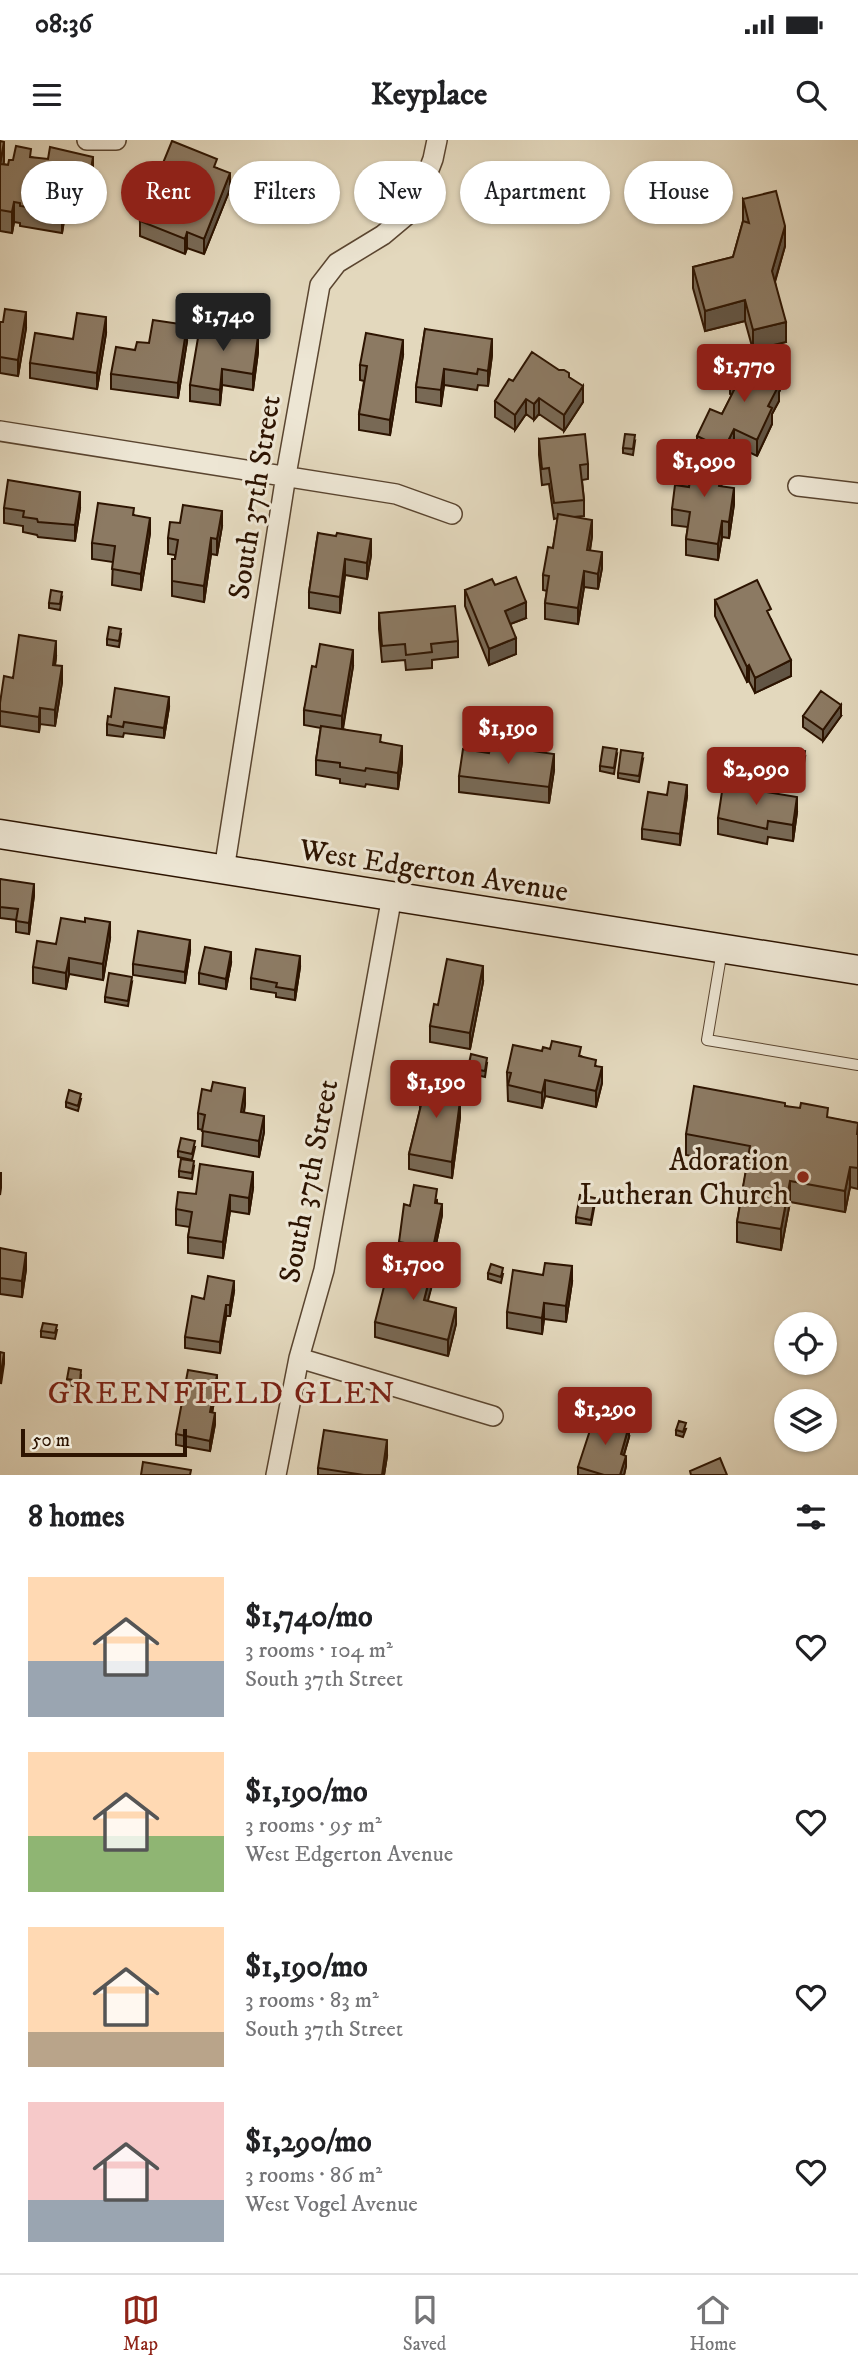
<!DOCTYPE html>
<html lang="en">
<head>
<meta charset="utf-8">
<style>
  :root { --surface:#fff; --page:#f6f6f6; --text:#202124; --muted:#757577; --line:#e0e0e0; --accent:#8f2418 }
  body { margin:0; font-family:"IM FELL DW Pica",serif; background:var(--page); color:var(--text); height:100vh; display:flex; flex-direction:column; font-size:26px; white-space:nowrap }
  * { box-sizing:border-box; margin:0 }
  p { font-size:23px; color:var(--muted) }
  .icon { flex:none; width:38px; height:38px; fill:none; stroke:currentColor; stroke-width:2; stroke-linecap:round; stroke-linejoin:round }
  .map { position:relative; height:1335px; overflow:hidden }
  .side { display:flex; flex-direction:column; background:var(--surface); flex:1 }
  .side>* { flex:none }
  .top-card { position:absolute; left:21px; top:21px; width:817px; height:63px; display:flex; gap:14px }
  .fabs { position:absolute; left:774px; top:1172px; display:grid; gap:14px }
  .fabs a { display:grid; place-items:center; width:63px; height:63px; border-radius:50%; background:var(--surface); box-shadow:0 2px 5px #0004; font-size:35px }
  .scale { position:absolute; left:21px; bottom:18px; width:166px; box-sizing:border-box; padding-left:7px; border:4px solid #2d1401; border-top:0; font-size:19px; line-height:24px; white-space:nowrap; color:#2d1401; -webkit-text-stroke:5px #ede6d4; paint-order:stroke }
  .price { position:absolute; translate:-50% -60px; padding:0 16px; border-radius:7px; background:var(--accent); color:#fff; font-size:23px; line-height:46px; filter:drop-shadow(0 2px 4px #0008) }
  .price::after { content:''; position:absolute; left:50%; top:42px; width:21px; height:16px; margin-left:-10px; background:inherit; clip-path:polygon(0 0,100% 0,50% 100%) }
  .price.active { background:#222; color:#fff }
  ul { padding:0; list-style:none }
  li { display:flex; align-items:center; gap:21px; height:175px; padding:0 28px }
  li span { display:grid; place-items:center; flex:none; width:196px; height:140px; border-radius:0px; color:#555 }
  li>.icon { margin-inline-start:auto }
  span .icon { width:84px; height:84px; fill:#fffc; stroke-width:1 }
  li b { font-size:30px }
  h2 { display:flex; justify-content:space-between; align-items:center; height:84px; padding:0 28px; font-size:30px }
  .pill { padding:0 24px; border-radius:32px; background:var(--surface); box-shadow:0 2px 5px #0004; font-size:24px; line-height:63px }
  .pill.active { background:var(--accent); color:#fff }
  .status { display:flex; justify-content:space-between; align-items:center; height:49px; padding:0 35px; background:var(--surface); direction:ltr }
  .status svg { height:19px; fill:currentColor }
  header { display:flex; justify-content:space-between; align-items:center; height:91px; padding:0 28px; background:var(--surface); font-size:32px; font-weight:700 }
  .tab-bar { display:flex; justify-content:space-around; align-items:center; height:98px; border-top:2px solid var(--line); background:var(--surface); font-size:19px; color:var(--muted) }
  .tab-bar a { display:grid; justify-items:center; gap:4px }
  .tab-bar .active { color:var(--accent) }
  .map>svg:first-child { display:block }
</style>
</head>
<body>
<div class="status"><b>08:36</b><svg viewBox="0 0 49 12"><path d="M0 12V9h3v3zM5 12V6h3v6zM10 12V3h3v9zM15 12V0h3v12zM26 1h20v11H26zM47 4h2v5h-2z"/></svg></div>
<header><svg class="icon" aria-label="menu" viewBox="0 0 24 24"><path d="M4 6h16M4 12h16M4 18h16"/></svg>Keyplace<svg class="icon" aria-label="search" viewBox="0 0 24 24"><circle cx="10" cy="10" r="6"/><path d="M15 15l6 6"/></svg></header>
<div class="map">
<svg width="858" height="1335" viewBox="0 0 858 1335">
  <rect width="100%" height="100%" fill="#e3d8bd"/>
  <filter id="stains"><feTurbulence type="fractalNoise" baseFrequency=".00286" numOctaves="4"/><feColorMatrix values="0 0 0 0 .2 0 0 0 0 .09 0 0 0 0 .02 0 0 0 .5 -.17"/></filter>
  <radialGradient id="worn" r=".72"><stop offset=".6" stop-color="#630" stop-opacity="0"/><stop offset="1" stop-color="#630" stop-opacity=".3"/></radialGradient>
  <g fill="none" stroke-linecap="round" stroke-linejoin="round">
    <g stroke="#5a4530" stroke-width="12">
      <path id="lane" d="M722,810L707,900L858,925"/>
    </g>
    <g stroke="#5a4530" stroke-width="22">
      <path id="street" d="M87,0H116
        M0,291L396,354L452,374
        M798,346L858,353
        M224,730L286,335L320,145L337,123L383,95L414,69L433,19L437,0
        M299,1218L493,1276
        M276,1335L299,1218L324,1130L392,756"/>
    </g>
    <g stroke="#2d1401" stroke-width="31">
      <path id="secondary" d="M0,694L858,830"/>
    </g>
    <use href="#lane" stroke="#ede6d4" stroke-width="10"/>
    <use href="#street" stroke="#ede6d4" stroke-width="19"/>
    <use href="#secondary" stroke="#ede6d4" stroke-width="28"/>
  </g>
  <path fill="#786955" stroke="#2d1401" stroke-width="2" d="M0,1L3,24L8,25L13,20L31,17L93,37L89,61L80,60L79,70L66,68L62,93L20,86V83L14,82L12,93L0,91Z
    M163,23L217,28L230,49L204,114L187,108L185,114L140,96V81L158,63L167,41L163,39Z
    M743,59L785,106L775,142L786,202L753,210L745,181L705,191L693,148V127L733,117L743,81Z
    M0,182L26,188L18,236L0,233Z
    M425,189L492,215L488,246L478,245L477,250L444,245L441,266L416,262V247Z
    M106,193L97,249L30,238V223L73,199Z
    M241,194L258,212L253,250L222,245L220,265L190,261V245Z
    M187,201L178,258L111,249V234L135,210L149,203Z
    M403,215L390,295L359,290V274L364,241L360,240V225Z
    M746,229L783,244L779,252V261L772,274V284L757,316L734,305L724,325L723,324L721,346L734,364L729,398L722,397L718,420L686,415V399L688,387L672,385V369L682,346V332L711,319L697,312V296L722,274L732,255L730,254V239Z
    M569,237L583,262L564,291L539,274L534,280L526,274L515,290L495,277V261L513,241Z
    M539,299L588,324V339L582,340L584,360V376L573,377L592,396L590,411L602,428L598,449L584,447L578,484L545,479V463L547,451L543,450V435L553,408L558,378L554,379L549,344L542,345L539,315Z
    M635,301L633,315L623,313V308Z
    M4,368H80L75,401L38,397L37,395L23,392V386L4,383Z
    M134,375L150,393L141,450L112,445L113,422L92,419V403Z
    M180,383L222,386L217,415L211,414L204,462L172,456V419H175V415L168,414V398Z
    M318,393L371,415L367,439L345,435L340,473L309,468V452Z
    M495,445L526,478L510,484L516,514L489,525L465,466V450Z
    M62,457L60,470L49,468V463Z
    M715,460L771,479L791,536L755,553L749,541L747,542L715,476Z
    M379,473L458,501V517L432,520V528L406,530L405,520L382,522L379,489Z
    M121,494L119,507L107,505V499Z
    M56,517L55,525L62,542L55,586L40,584L39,592L0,586V563L13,538Z
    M353,526L343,589L381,602L402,622L398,649L366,644L365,647L340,643V639L316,635V620L321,588L304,585V570L316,527Z
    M169,567L164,598L124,593L123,597L107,595V584L111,577Z
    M803,576H841L823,601L803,587Z
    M489,613L554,630L549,663L459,652V636Z
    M617,614L614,634L600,631V626Z
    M805,617L802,636L788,634V629Z
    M643,619L639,642L618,638V633Z
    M667,655L687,656L680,705L642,699V689Z
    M797,672L793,701L768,697L767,704L718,694V678Z
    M0,739L34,755L29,794L16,792V780L0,778Z
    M110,798L103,840L69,834L66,849L33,843V827L56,804Z
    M190,811L185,843L133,835V824Z
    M231,823L226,849L199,844V833Z
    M300,827L295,860L276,857V853L251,849V838Z
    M132,842L128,866L105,862V857Z
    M483,842L470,909L430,902V886L438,865Z
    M542,911L581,916L596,926L602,943L596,967L545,956L542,968L508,961L507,932Z
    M487,923L485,937L468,933V928Z
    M449,950L447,959L460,977L452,1038L409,1029V1014L420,970V956Z
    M81,959L78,971L66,967V962Z
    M245,964L244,973L264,992L259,1017L202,1006L203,990L198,989V973Z
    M785,966L828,978L858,983V1049L850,1047L845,1072L790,1062L781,1110L737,1102V1082L747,1026L686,1015V994Z
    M195,1007L192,1020L178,1017V1011Z
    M194,1026L192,1039L179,1037V1031Z
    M253,1048L249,1074L230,1071L223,1118L188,1113V1097L190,1087L176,1085V1069L196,1054Z
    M437,1060V1063L442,1075L433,1119L399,1113V1102L410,1066Z
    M595,1063L591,1085L576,1083V1077Z
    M0,1108L26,1129L22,1157L0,1154Z
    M488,1133L503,1134L501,1143L488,1139Z
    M572,1142L566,1182L544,1179L542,1194L507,1188V1172Z
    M432,1145L427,1161L456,1184L448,1216L375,1197V1182Z
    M234,1151L230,1176H226L220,1213L185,1208V1197L204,1159Z
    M57,1190L55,1199L41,1197V1191Z
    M81,1235L80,1247L67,1245V1239Z
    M217,1246L212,1273L215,1284L210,1311L176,1305V1294Z
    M686,1289L683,1297L676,1295V1290Z
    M629,1297L624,1315L626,1326L624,1335H578V1327Z
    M387,1316L384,1335H318V1328Z"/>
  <path fill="#625545" stroke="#2d1401" stroke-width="2" d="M4,2V22L0,44V24Z
    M93,17V37L89,61V41Z
    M230,33V49L204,114V99Z
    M80,40V60L79,70V50Z
    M66,48V68L62,93V72Z
    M14,62V82L12,93V72Z
    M785,86V106L772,151V131Z
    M187,92V108L185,114V99Z
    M745,160V181L705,191V171Z
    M26,172V188L18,236V220Z
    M106,177V193L97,249V233Z
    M786,182V202L753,210V190Z
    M187,185V201L178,258V243Z
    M258,196V212L253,250V234Z
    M492,199V215L488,246V231Z
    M403,200V215L390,295V280Z
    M222,229V245L220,265V250Z
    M444,229V245L441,266V250Z
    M783,229V244L779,252V261L772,274V284L757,316V300L775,243Z
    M583,246V262L564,291V275Z
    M539,258V274L534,280V264Z
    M526,259V274L515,290V275Z
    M734,289V305L724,325V309Z
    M723,320V336L719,362V346Z
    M734,348V364L729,398V382Z
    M80,352V368L75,401V385Z
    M222,371V386L217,415V399Z
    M150,378V393L141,450V434Z
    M592,380V396L587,426V410Z
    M722,381V397L718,420V404Z
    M211,398V414L204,462V446Z
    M371,399V415L367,439V423Z
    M602,412V428L598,449V434Z
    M345,419V435L340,473V457Z
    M584,431V447L578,484V468Z
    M526,462V478L505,486V471Z
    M516,498V514L489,525V509Z
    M56,501V517L53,541V525Z
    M353,510V526L342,592V576Z
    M791,520V536L755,553V538Z
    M749,525V541L747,542V527Z
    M62,526V542L55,586V570Z
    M169,557V567L164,598V588Z
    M841,565V576L823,601V590Z
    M40,568V584L39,592V577Z
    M402,606V622L398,649V633Z
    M554,614V630L549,663V647Z
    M687,645V656L680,705V694Z
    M797,657V672L793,701V685Z
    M34,744V755L29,794V783Z
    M110,782V798L103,840V824Z
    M190,800V811L185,843V832Z
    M231,812V823L226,849V839Z
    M300,816V827L295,860V850Z
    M69,818V834L66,849V833Z
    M483,826V842L470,909V893Z
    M602,927V943L596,967V951Z
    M449,934V950L444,974V958Z
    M545,940V956L542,968V953Z
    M245,948V964L241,988V972Z
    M460,961V977L452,1038V1022Z
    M264,976V992L259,1017V1001Z
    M850,1027V1047L845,1072V1051Z
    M1,1032V1048L0,1055V1040Z
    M253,1032V1048L249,1074V1058Z
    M790,1041V1062L781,1110V1089Z
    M230,1055V1071L223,1118V1102Z
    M442,1064V1075L433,1119V1108Z
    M26,1113V1129L22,1157V1141Z
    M572,1126V1142L566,1182V1166Z
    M432,1129V1145L424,1176V1160Z
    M234,1141V1151L230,1176V1165Z
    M544,1163V1179L542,1194V1178Z
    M226,1165V1176L220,1213V1202Z
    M456,1168V1184L448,1216V1200Z
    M4,1213V1224L1,1244V1233Z
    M217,1235V1246L210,1283V1272Z
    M215,1273V1284L210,1311V1301Z
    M629,1286V1297L621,1324V1314Z
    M387,1300V1316L384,1335H382Z
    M626,1316V1326L624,1335H620Z"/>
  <path fill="#8c7a63" stroke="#2d1401" stroke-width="2" d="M0,1L4,2L0,24L8,25L9,20H13L16,6L31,9L30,17L48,19L50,7L93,17L89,41L80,40L79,50L66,48L62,72L20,66V63L14,62L12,72L0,70Z
    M172,1L217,19L214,27L230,33L204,99L187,92L185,99L140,81L149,59L158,63L173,28L163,23Z
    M776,51L785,86L772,131L786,182L753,190L745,160L705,171L693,127L733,117L743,81L749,83L743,59Z
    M5,169L26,172L18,220L0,217V182H3Z
    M77,173L106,177L97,233L30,223L35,193L73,199Z
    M219,176L241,179L239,193L258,196L253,234L222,229L220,250L190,245L200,186L218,189Z
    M153,180L187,185L178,243L111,234L116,207L135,210L137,202L149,203Z
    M425,189L492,199L488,231L478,229L477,234L444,229L441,250L416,247Z
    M366,193L403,200L390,280L359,274L367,226L360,225Z
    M532,212L559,230H564L569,233V237L583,246L564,275L539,258L534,264L526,259L515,275L495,261L509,239L513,241Z
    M753,214L783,229L775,243L779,245L768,266L772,268L757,300L734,289L724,309L697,296L710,269L722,274L738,242L730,239L737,224L746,229Z
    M585,294L588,324L580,325L584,360L554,363L549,328L542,329L539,299Z
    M625,294L635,295L633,309L623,308Z
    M685,316L723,320L719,346L734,348L729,382L722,381L718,404L686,399L690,372L672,369L675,345L689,347L691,334L682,332Z
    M8,340L80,352L75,385L38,382L37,379L23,377L24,371L4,368Z
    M98,363L134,368L133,375L150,378L141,434L112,429L115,406L92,403Z
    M183,365L222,371L217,399L211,398L204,446L172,441V419H175L178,400L168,398L170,382L180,383Z
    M558,374L592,380L587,410L602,412L598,434L584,431L578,468L545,463L549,436L543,435L548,407L553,408Z
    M318,393L336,396L337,393L371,399L367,423L345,419L340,457L309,452Z
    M516,437L526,462L505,471L516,498L489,509L465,450L492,439L495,445Z
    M757,440L771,469L767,471L791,520L755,538L749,525L747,527L715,460Z
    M51,450L62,452L60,464L49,463Z
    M455,466L458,501L431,504L432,512L406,515L405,504L382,506L379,473Z
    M109,487L121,489L119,501L107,499Z
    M19,495L56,501L53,525L62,526L55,570L40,568L39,577L0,571V563L4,536L13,538Z
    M320,504L353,510L342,576L304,570L312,526L316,527Z
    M115,548L169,557L164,588L124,582L123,587L107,584L108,576L111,577Z
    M821,551L841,565L823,590L803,576Z
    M321,586L381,595L380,602L402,606L398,633L366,628L365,631L340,627V623L316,620Z
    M491,605L554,614L549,647L459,636L463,609L489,613Z
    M603,607L617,609L614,628L600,626Z
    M790,609L805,611L802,630L788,629Z
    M621,610L643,613L639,636L618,633Z
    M669,642L687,645L680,694L642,689L648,652L667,655Z
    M723,645L797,657L793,685L768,681L767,689L718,678Z
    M0,739L34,744L29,783L16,781L18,769L0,767Z
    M61,778L85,782V778L110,782L103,824L69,818L66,833L33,827L37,801L56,804Z
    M138,791L190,800L185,832L133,824Z
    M205,807L231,812L226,839L199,833Z
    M256,809L300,816L295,850L276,847L277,843L251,838Z
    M447,819L483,826L470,893L430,886L434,864L438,865Z
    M109,833L132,837L128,861L105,857Z
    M552,901L581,907L579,916L596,920L595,926L602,927L596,951L545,940L542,953L508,945L511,933L507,932L513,905L542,911L543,907L550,909Z
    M471,914L487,918L485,931L468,928Z
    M424,930L449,934L444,958L460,961L452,1022L409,1014L423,957L420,956Z
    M213,942L245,948L241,972L264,976L259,1001L202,991L205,975L198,973L202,949L211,951Z
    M694,946L785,963V966L800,968L801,963L828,968L827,977L858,983L857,994H858V1028L850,1027L845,1051L790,1041L781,1089L737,1082L750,1006L686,994Z
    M69,950L81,954L78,966L66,962Z
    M181,998L195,1001L192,1014L178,1011Z
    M181,1019L194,1021L192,1033L179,1031Z
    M200,1024L253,1032L249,1058L230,1055L223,1102L188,1097L192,1072L176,1069L178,1052L196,1054Z
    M414,1045L437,1049L435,1063L442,1064L433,1108L399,1102L404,1064L410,1066Z
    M580,1055L595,1058L591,1080L576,1077Z
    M0,1108L26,1113L22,1141L0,1138Z
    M391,1119L432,1129L424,1160L456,1168L448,1200L375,1182Z
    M545,1123L572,1126L566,1166L544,1163L542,1178L507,1172L513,1130L543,1135Z
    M491,1124L503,1128L501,1137L488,1133Z
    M208,1136L234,1141L230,1165H226L220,1202L185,1197L192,1156L204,1159Z
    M43,1183L57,1185L55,1193L41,1191Z
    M0,1212L4,1213L1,1233H0Z
    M69,1228L81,1230L80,1241L67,1239Z
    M188,1230L217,1235L210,1272L215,1273L210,1301L176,1294Z
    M595,1275L629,1286L621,1314L626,1316L620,1335H604L578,1327Z
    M679,1281L686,1283L683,1292L676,1290Z
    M324,1290L387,1300L382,1335H364L318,1328Z
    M720,1318L727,1335H691L690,1331Z
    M143,1322L191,1330L190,1335H141Z"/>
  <circle fill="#8f2418" stroke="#ede6d4" stroke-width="2.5" cx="803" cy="1037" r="7"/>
  <g text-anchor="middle" stroke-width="6" stroke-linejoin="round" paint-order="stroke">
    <g font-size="30" fill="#2d1401" stroke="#ede6d4">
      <text transform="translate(254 357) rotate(-81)" y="10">South 37th Street</text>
      <text transform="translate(434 730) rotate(9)" y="10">West Edgerton Avenue</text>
      <text transform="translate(308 1041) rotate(-79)" y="10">South 37th Street</text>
    </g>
    <g font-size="30" fill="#2d1401" stroke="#ede6d4" text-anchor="end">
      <text x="789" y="1030">Adoration<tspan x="789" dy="34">Lutheran Church</tspan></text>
    </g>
    <g font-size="32" letter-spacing="2" fill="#7a1f14" stroke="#ede6d4">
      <text x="222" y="1263">GREENFIELD GLEN</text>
    </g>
  </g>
  <rect width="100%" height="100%" filter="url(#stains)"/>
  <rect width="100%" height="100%" fill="url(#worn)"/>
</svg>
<div class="fabs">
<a><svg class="icon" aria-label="locate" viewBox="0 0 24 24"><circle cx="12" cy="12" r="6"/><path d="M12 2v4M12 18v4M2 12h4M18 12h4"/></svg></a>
<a><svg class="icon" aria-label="layers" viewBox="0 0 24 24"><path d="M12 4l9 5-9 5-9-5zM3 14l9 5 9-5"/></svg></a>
</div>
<div class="scale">50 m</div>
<b class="price active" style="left:223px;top:213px">$1,740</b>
<b class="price" style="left:744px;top:264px">$1,770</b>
<b class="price" style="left:704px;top:359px">$1,090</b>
<b class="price" style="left:508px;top:626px">$1,190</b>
<b class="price" style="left:756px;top:667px">$2,090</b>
<b class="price" style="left:436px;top:980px">$1,190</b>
<b class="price" style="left:413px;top:1162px">$1,700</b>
<b class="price" style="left:605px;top:1307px">$1,290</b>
<div class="top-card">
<a class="pill">Buy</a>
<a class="pill active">Rent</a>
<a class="pill">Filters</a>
<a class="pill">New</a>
<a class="pill">Apartment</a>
<a class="pill">House</a>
</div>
</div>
<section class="side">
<h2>8 homes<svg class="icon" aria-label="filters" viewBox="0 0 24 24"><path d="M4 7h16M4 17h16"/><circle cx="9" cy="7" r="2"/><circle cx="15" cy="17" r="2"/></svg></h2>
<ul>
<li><span style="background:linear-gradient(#ffd9b3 60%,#9aa5b1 0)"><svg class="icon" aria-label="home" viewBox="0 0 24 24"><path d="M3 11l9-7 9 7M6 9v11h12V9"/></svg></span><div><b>$1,740/mo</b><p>3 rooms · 104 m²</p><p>South 37th Street</p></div><svg class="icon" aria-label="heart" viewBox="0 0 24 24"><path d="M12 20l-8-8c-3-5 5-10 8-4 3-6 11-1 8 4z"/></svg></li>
<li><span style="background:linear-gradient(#ffd9b3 60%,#8fb573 0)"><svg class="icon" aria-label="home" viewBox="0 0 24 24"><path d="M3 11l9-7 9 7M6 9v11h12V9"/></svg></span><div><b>$1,190/mo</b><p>3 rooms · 95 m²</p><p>West Edgerton Avenue</p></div><svg class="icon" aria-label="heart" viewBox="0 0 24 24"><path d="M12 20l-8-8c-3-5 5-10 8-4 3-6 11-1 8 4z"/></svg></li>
<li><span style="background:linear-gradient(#ffd9b3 75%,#b9a48a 0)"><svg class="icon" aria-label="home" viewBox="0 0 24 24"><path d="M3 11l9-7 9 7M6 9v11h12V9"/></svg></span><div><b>$1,190/mo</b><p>3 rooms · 83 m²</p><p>South 37th Street</p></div><svg class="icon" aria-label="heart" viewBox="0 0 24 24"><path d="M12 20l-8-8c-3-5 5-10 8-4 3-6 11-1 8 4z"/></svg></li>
<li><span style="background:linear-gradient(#f6c9c9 70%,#9aa5b1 0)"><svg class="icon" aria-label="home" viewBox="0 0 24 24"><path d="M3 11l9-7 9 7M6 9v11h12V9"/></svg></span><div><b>$1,290/mo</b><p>3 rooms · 86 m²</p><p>West Vogel Avenue</p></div><svg class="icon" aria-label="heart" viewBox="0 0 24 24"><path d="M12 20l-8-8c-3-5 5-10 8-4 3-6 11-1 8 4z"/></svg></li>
</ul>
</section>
<nav class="tab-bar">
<a class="active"><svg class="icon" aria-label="map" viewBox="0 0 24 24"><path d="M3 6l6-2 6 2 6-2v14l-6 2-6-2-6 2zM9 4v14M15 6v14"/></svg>Map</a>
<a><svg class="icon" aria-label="saved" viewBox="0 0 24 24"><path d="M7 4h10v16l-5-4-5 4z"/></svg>Saved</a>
<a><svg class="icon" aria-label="home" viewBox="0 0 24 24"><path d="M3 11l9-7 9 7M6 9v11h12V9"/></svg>Home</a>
</nav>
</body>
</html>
